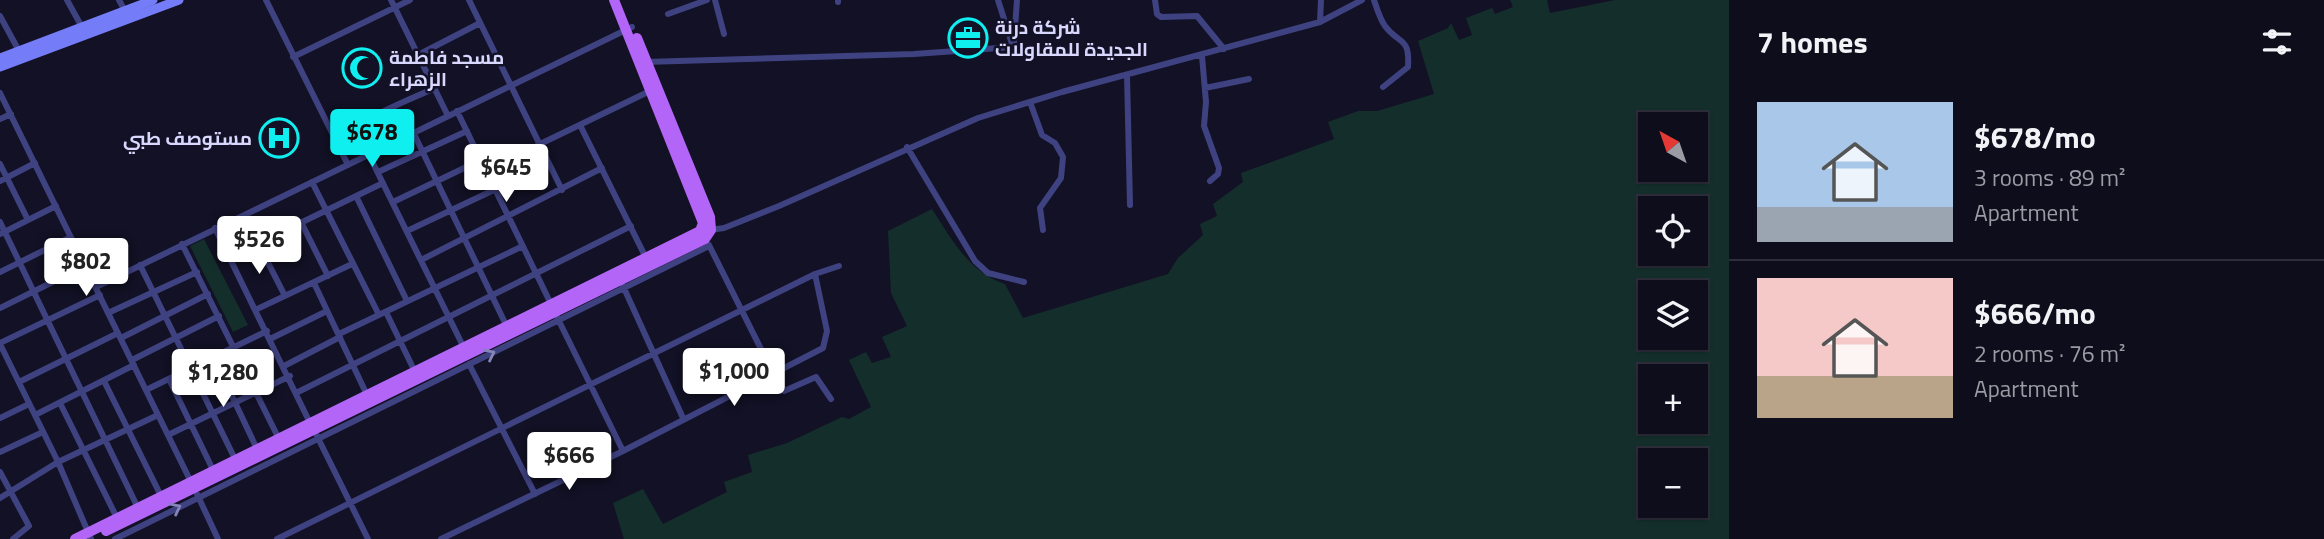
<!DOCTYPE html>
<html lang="en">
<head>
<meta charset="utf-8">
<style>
  :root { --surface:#0e0d1c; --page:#1c1b29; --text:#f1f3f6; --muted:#9b9ca3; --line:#2e2d3b; --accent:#0feff0 }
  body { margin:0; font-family:"Titillium Web",Cairo,sans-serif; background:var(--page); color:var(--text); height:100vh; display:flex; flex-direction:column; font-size:26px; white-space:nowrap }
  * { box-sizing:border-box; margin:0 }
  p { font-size:23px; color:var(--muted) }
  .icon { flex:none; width:38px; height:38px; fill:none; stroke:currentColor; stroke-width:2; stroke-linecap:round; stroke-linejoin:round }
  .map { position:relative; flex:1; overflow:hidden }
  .drawer { display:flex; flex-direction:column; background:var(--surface); width:595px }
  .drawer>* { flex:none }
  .needle { width:46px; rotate:320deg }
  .fabs { position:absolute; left:1638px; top:112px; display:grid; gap:14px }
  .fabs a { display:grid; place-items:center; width:70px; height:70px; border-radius:0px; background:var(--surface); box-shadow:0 2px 5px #0004,0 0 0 2px var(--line); font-size:35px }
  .price { position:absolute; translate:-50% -60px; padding:0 16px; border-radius:7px; background:#fff; color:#222; font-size:23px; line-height:46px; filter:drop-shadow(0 2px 4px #0008) }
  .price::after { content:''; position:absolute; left:50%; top:42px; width:21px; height:16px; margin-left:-10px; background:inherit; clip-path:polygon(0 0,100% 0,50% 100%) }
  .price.selected { background:var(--accent); color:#111 }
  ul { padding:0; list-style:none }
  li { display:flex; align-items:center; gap:21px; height:175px; padding:0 28px }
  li+li { border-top:2px solid var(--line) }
  li span { display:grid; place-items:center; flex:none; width:196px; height:140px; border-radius:0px; color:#555 }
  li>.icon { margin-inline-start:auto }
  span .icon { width:84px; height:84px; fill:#fffc; stroke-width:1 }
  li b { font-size:30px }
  h2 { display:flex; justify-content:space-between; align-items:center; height:84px; padding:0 28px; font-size:30px }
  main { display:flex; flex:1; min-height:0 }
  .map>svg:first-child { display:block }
</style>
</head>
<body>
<main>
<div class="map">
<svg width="1729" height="539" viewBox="0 0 1729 539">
  <rect width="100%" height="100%" fill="#121125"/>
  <path fill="#142f2b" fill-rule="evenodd" d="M1510,0H1547L1550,13L1615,0H1729V539H624L613,503L643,489L663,524L727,492L724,482L752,472L748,455L787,443L842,417L849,419L871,407L849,360L866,352L872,363L891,357L882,337L907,326L891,293L888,231L932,209C952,240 969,272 1005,284L1023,318L1168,274L1178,258L1203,235L1200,224L1217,216L1213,204L1243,182L1241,173L1334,139L1328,122L1358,111H1377L1434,94L1418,41L1448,28L1451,23L1459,40L1472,35L1466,18L1492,8L1495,14L1513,7ZM1650,124H1696V170H1650ZM1650,208H1696V254H1650ZM1696,292V338H1650V292ZM1650,376H1696V422H1650ZM1650,460H1696V506H1650Z
    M204,239L248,325L233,332L190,246Z"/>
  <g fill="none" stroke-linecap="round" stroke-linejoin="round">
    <path stroke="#3f4281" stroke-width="6" d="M67,0L83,29
      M119,0L125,11
      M266,0L348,165
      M391,0L448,116
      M469,0L562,190
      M715,0L724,34
      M838,0V2
      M998,0L1013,47
      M1155,0L1157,14L1161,17L1197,16L1224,49
      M1374,0C1377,9 1380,19 1385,26C1399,45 1410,36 1408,67L1383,87
      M668,14L707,0
      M0,16L19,51
      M1320,22L1321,0
      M1014,42L1017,0
      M418,55L480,23
      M1202,56L1206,102L1204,126L1219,168L1218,174L1210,181
      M293,57L410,0
      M644,62L914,54L1013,47
      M1127,75L1130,205
      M1205,88L1249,79
      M0,93L192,484
      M1030,102L1042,135L1055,143L1063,157L1061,178L1040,208L1043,230
      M457,111L551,304
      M0,119L11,114
      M580,125L646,258
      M414,134L507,327
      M538,145L650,91
      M338,146C345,124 412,99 435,88
      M907,147L975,261L988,273L1024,282
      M369,155L464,348
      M0,164L28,220
      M378,172L467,131
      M0,181L35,163
      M312,182L379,315
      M356,196L407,301
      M393,202L481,160
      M0,222L138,508
      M301,222L328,276
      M215,228L311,425
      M710,230L724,228L779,206L978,118L1062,92L1320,22L1362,0
      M407,231L496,189
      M0,234L56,206
      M258,243L285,296
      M182,244L279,439
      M709,245L781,389L784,391L816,377L831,399
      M230,257L383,183
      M421,260L602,168
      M140,265L236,461
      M0,272L71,237
      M314,283L367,395
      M623,286L683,418
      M96,287L632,27
      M0,308L85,266
      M255,310L352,264
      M386,312L415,372
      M108,313L197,272
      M557,317L623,451
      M339,334L523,246
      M121,338L208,294
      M270,339L327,311
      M0,343L100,295
      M0,344L58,462L91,539
      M213,356L257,449
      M132,360L219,316
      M469,364L535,494
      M284,366L340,337
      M169,379L214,472
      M104,381L161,496
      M19,382L118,333
      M146,390L267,331
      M298,392L631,226
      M60,403L117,518
      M35,415L134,365
      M0,418L29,404
      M316,434L368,539
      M168,435L290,376
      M0,452L43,432
      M0,472L29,526L13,539
      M197,494L218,539
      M0,498L58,462L158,415
      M115,539L709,246
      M277,539L815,274L839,266
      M441,539L623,451L823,348L827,331L815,274"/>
    <path stroke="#747df7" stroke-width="9" d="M0,58L153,0
      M0,67L179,0"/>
    <path stroke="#b265f6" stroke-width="10" d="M106,531L705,239L711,230L710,217L637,38
      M75,539L700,231L703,223L614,0"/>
  </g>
  <defs><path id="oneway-chevron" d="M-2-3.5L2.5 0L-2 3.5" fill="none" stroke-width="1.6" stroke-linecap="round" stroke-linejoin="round" transform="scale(1.75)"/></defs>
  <g stroke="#8485b9">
    <use href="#oneway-chevron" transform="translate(490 354) rotate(-26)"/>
    <use href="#oneway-chevron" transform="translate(176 508) rotate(-27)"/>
  </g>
  <defs>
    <g id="office-ring" transform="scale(2.0125)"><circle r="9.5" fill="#121125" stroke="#0feff0" stroke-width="1.5"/><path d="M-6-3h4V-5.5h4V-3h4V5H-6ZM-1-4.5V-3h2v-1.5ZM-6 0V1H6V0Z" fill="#0feff0"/></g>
    <g id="mosque-ring" transform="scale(2.0125)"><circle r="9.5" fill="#121125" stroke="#0feff0" stroke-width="1.5"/><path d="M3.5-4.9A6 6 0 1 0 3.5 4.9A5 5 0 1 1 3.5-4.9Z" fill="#0feff0"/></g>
    <g id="hospital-ring" transform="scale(2.0125)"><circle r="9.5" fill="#121125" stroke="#0feff0" stroke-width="1.5"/><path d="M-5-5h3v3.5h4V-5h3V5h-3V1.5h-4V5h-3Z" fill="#0feff0"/></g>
  </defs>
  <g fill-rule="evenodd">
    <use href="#office-ring" x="968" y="38"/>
    <use href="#mosque-ring" x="362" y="68"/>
    <use href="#hospital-ring" x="279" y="138"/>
  </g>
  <g text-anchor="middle" stroke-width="5" stroke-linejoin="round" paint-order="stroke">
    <g font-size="19" font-weight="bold" fill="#d8d7fd" stroke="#121125" text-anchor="start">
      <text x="995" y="34">شركة درنة<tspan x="995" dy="22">الجديدة للمقاولات</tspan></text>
      <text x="389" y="64">مسجد فاطمة<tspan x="389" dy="22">الزهراء</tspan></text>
      <text x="252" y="145" text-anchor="end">مستوصف طبي</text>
    </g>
  </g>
</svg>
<div class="fabs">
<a><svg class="needle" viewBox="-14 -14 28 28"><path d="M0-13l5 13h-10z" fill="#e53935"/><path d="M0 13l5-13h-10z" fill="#9b9ca3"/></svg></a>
<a><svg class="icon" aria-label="locate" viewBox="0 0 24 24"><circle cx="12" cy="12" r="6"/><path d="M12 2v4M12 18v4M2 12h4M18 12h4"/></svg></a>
<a><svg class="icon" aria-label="layers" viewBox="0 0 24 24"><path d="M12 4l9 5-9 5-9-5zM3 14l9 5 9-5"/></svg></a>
<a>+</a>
<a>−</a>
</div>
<b class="price selected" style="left:372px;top:169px">$678</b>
<b class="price" style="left:506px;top:204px">$645</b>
<b class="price" style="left:259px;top:276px">$526</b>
<b class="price" style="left:86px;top:298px">$802</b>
<b class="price" style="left:734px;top:408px">$1,000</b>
<b class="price" style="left:223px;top:409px">$1,280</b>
<b class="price" style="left:569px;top:492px">$666</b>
</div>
<section class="drawer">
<h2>7 homes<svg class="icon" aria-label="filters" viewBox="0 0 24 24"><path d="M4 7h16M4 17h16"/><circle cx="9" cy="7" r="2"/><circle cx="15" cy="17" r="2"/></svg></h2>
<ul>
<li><span style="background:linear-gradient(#a9c7e8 75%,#9aa5b1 0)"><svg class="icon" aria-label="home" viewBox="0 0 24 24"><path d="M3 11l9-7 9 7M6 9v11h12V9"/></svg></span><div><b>$678/mo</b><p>3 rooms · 89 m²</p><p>Apartment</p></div></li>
<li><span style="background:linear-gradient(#f6c9c9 70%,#b9a48a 0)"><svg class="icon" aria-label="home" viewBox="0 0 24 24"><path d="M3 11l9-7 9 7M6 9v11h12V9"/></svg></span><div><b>$666/mo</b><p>2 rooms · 76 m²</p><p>Apartment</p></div></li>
</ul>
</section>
</main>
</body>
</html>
